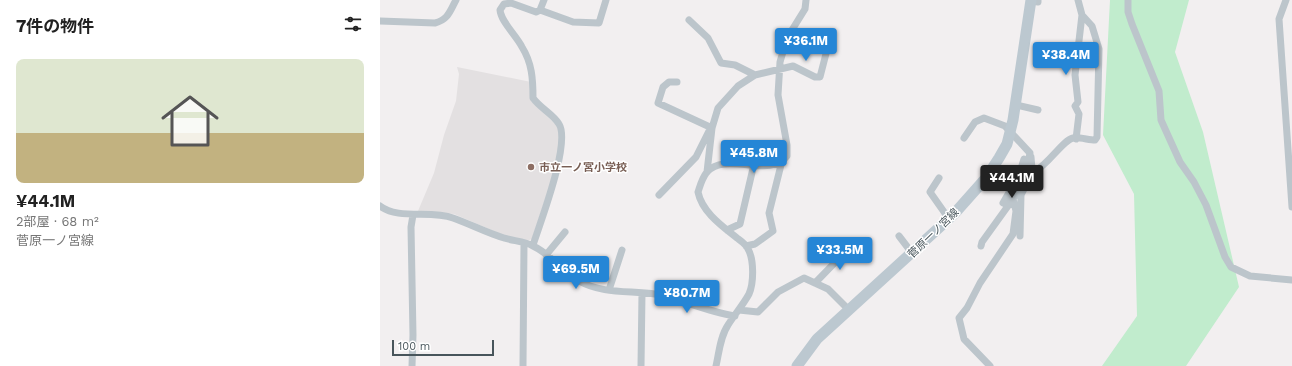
<!DOCTYPE html>
<html lang="ja">
<head>
<meta charset="utf-8">
<style>
  :root { --surface:#fff; --page:#f2f2f2; --text:#222; --muted:#767676; --line:#e0e0e0; --accent:#2586d6 }
  body { margin:0; font-family:"Work Sans","Noto Sans JP",sans-serif; background:var(--page); color:var(--text); height:100vh; display:flex; flex-direction:column; font-size:15px; white-space:nowrap }
  * { box-sizing:border-box; margin:0 }
  p { font-size:13px; color:var(--muted) }
  .icon { flex:none; width:22px; height:22px; fill:none; stroke:currentColor; stroke-width:2; stroke-linecap:round; stroke-linejoin:round }
  .map { position:relative; flex:1; overflow:hidden }
  .drawer { display:flex; flex-direction:column; background:var(--surface); width:380px }
  .drawer>* { flex:none }
  .scale { position:absolute; left:12px; bottom:10px; width:102px; box-sizing:border-box; padding-left:4px; border:2px solid #48555b; border-top:0; font-size:11px; line-height:14px; white-space:nowrap; color:#48555b; -webkit-text-stroke:3px #fff; paint-order:stroke }
  .price { position:absolute; translate:-50% -34px; padding:0 9px; border-radius:4px; background:var(--accent); color:#fff; font-size:13px; line-height:26px; filter:drop-shadow(0 1px 2px #0008) }
  .price::after { content:''; position:absolute; left:50%; top:24px; width:12px; height:9px; margin-left:-6px; background:inherit; clip-path:polygon(0 0,100% 0,50% 100%) }
  .price.active { background:#222; color:#fff }
  ul { padding:0; list-style:none }
  li { display:grid; align-content:center; gap:8px; height:212px; padding:0 16px }
  li+li { border-top:1px solid var(--line) }
  li span { display:grid; place-items:center; height:124px; border-radius:8px; color:#555 }
  li>.icon { margin-inline-start:auto }
  span .icon { width:72px; height:72px; fill:#fffc; stroke-width:1 }
  li b { font-size:17px }
  h2 { display:flex; justify-content:space-between; align-items:center; height:48px; padding:0 16px; font-size:17px }
  main { display:flex; flex:1; min-height:0 }
  .map>svg:first-child { display:block }
</style>
</head>
<body>
<main>
<section class="drawer">
<h2>7件の物件<svg class="icon" aria-label="filters" viewBox="0 0 24 24"><path d="M4 7h16M4 17h16"/><circle cx="9" cy="7" r="2"/><circle cx="15" cy="17" r="2"/></svg></h2>
<ul>
<li><span style="background:linear-gradient(#dfe7d0 60%,#c2b280 0)"><svg class="icon" aria-label="home" viewBox="0 0 24 24"><path d="M3 11l9-7 9 7M6 9v11h12V9"/></svg></span><div><b>¥44.1M</b><p>2部屋 · 68 m²</p><p>菅原一ノ宮線</p></div></li>
</ul>
</section>
<div class="map">
<svg width="912" height="366" viewBox="0 0 912 366">
  <rect width="100%" height="100%" fill="#f2eff0"/>
  <path fill="#e3e0e1" d="M77,67L151,82V101L177,126L180,136L176,166L152,239L147,241L123,235L74,214L38,211L54,173L64,135L76,101L79,74Z"/>
  <path fill="#c1eccd" d="M730,0H809L795,52L823,132L859,287L806,366H722L757,316L754,194L723,135Z"/>
  <g fill="none" stroke-linecap="round" stroke-linejoin="round">
    <path stroke="#bcc5cb" stroke-width="7" d="M748,0V12L752,24L779,91L781,120L800,162L814,182L826,205L845,257L851,267L870,276L912,280
      M906,0L899,19L912,207
      M651,1L658,2V0
      M160,10L164,0
      M309,20L328,38L341,63L355,65L375,75L413,66L435,77H440L448,46
      M0,21L55,23C68,20 70,11 76,0
      M297,82H289L283,87L278,103L332,128
      M636,105L658,110
      M584,138L595,122L604,118L625,126L650,153L645,177L633,199L636,211L633,234L600,283L587,308L579,318L584,339L610,366
      M696,139L699,114L695,106L698,102L695,75L702,15
      M651,157L652,169L655,171C668,165 683,140 693,138C699,137 709,140 715,140L717,137L719,49L712,26L702,15L698,0
      M327,172L332,128L338,108L358,86L375,75
      M559,178L550,192L569,219
      M279,195L316,157L330,129
      M623,203L639,175L644,159
      M0,206C18,220 51,210 73,218C90,224 107,233 124,238C133,241 145,241 153,246C171,254 182,272 199,281C226,296 257,289 285,296C309,303 331,312 355,316
      M347,230L360,224L374,164
      M519,236L532,253
      M640,236L641,195L648,181
      M153,245C160,223 191,143 179,124C173,114 160,108 153,98C153,79 152,63 142,47C136,35 121,22 120,10L124,4L131,3L156,12L160,10L193,22L219,23L226,0
      M366,246L375,244L393,231L389,213L402,161
      M601,246L602,242L633,199
      M166,255L185,232
      M435,283L472,245
      M229,290L242,250
      M359,310L378,312L398,292L424,278L448,289L469,310
      M32,366L33,335L31,227L33,215
      M143,366L144,243
      M261,366L262,293
      M336,366C339,353 340,337 348,325C355,314 363,305 369,294C374,283 374,259 368,249C366,244 361,241 357,238C342,226 322,212 318,192C320,186 322,178 327,172C345,151 391,179 407,156V145L398,95L400,62L407,38L425,9L426,0"/>
    <path stroke="#bcc8d0" stroke-width="11" d="M417,366L437,339L574,214L606,178L619,158L627,144L633,120L651,0"/>
  </g>
  <circle fill="#8d6e63" stroke="#fff" stroke-width="1.5" cx="151" cy="167" r="4"/>
  <g text-anchor="middle" stroke-width="3" stroke-linejoin="round" paint-order="stroke">
    <g font-size="11" font-weight="bold" fill="#785e54" stroke="#fff" text-anchor="start">
      <text x="159" y="171">市立一ノ宮小学校</text>
    </g>
    <g font-size="11" fill="#48555b" stroke="#fff">
      <text transform="translate(553 233) rotate(-44)" y="4">菅原一ノ宮線</text>
    </g>
  </g>
</svg>
<div class="scale">100 m</div>
<b class="price" style="left:426px;top:62px">¥36.1M</b>
<b class="price" style="left:686px;top:76px">¥38.4M</b>
<b class="price" style="left:374px;top:174px">¥45.8M</b>
<b class="price active" style="left:632px;top:199px">¥44.1M</b>
<b class="price" style="left:460px;top:271px">¥33.5M</b>
<b class="price" style="left:196px;top:290px">¥69.5M</b>
<b class="price" style="left:307px;top:314px">¥80.7M</b>
</div>
</main>
</body>
</html>
